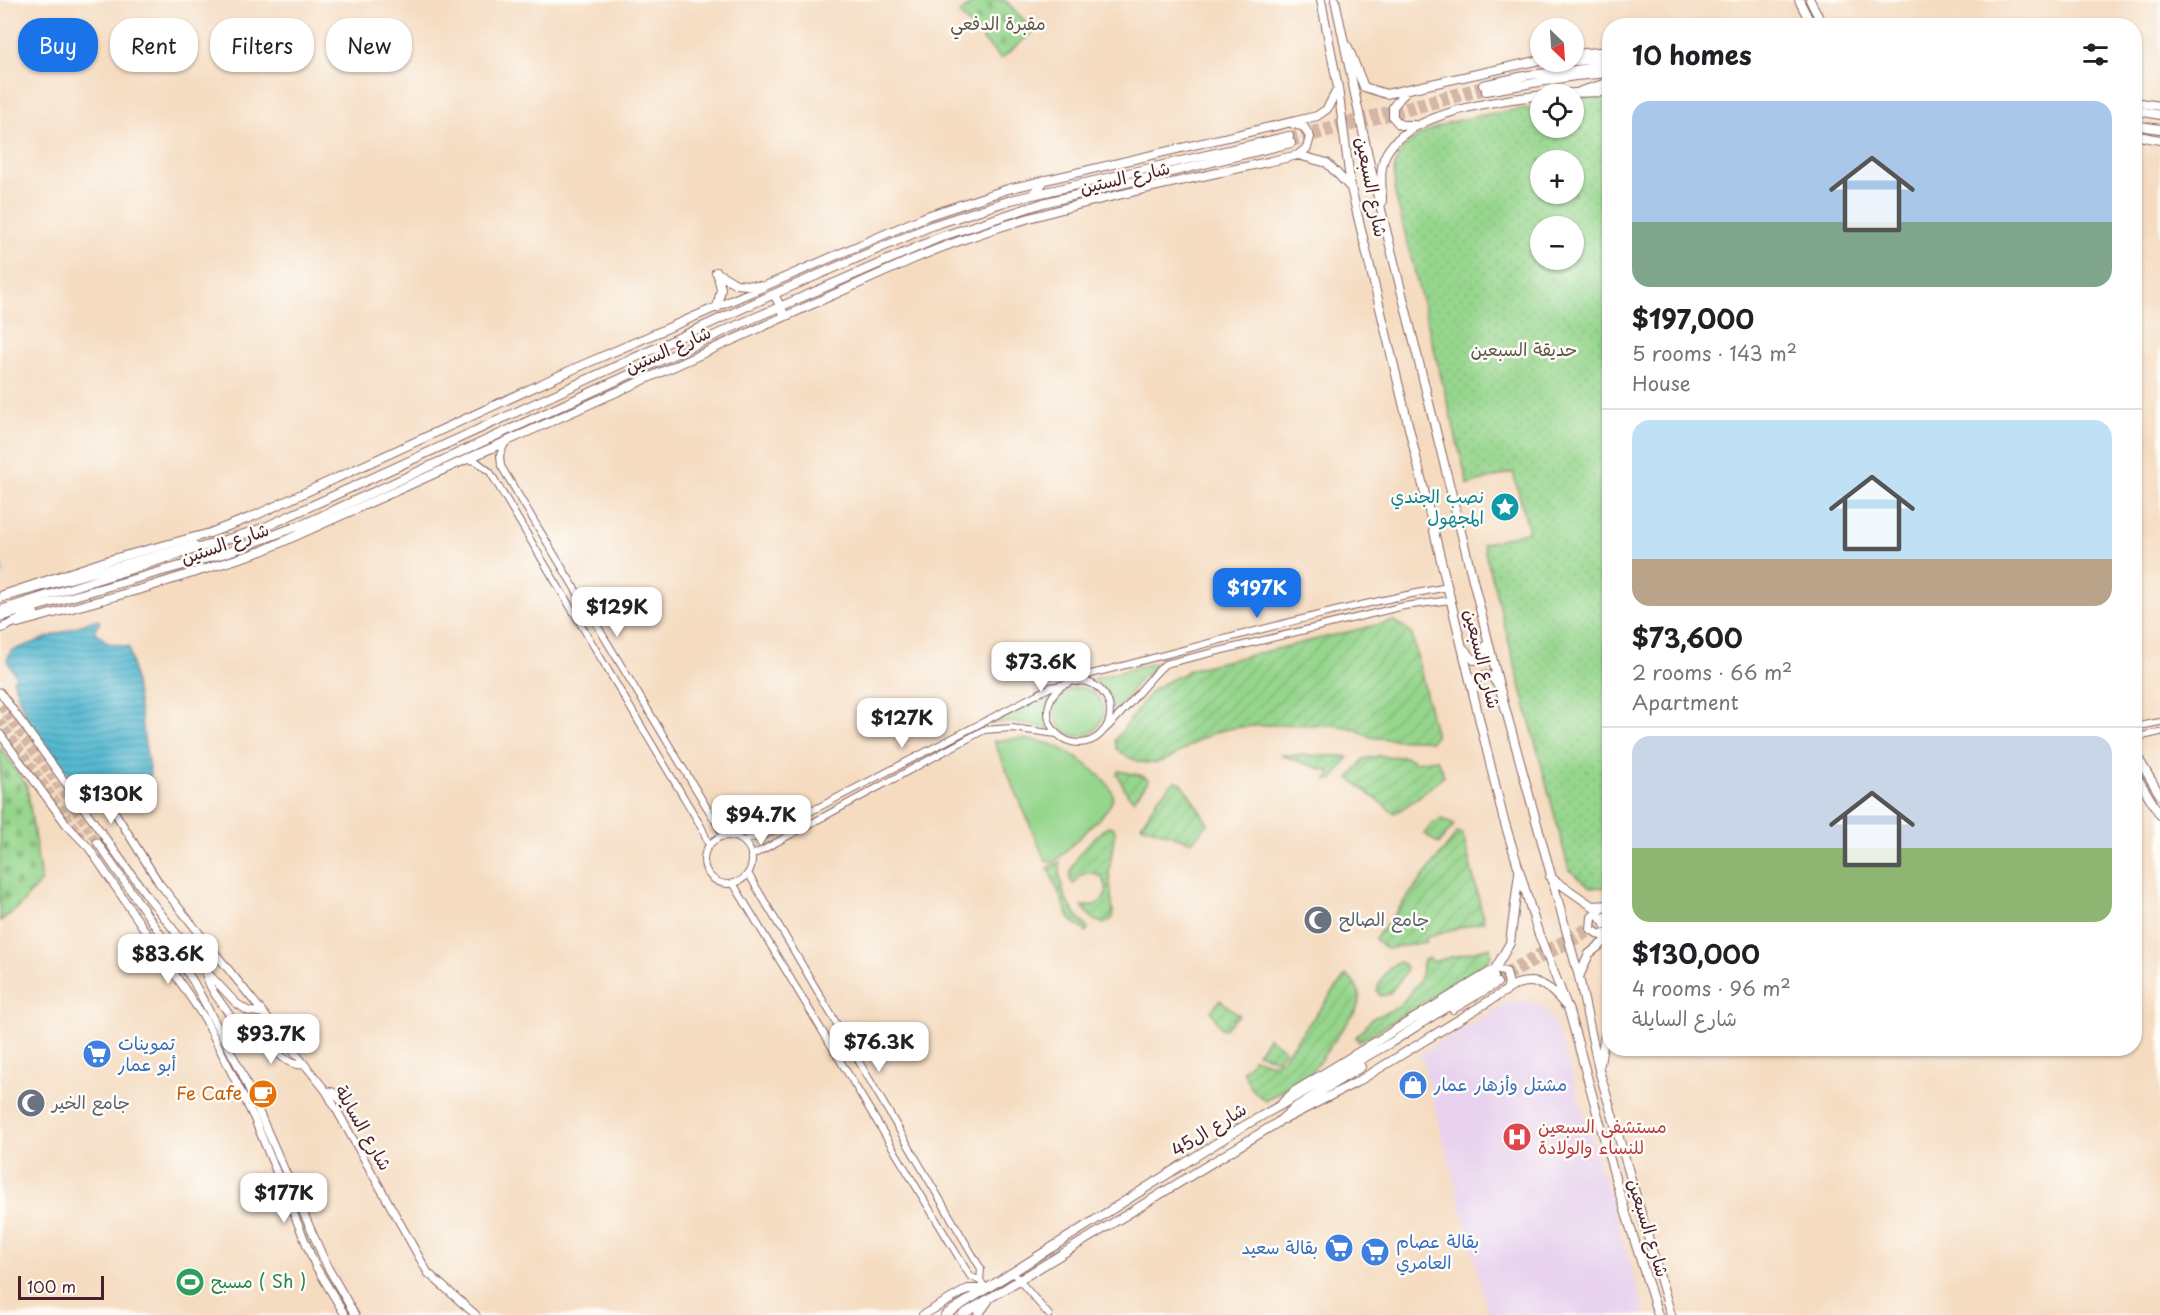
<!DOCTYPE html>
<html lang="en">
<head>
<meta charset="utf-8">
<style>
  :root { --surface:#fff; --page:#f2f2f2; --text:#202124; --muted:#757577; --line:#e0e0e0; --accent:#1a73e8 }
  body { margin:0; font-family:"Playpen Sans","Playpen Sans Arabic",sans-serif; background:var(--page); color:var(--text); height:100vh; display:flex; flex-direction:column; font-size:22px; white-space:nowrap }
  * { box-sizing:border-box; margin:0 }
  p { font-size:20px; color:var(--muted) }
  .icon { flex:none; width:33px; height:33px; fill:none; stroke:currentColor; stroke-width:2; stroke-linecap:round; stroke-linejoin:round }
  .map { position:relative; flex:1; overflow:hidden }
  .panel { position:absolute; left:1602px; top:18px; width:540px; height:1038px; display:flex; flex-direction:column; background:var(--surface); border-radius:24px; box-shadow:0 2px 4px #0004 }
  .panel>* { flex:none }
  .hud { position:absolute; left:18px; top:18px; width:570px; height:54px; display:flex; gap:12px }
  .needle { width:39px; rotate:155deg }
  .controls { position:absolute; left:1530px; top:18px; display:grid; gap:12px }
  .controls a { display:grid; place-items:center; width:54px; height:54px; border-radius:50%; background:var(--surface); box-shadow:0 2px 4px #0004; font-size:30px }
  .scale { position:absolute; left:18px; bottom:15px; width:86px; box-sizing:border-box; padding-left:6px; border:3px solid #4a1f2b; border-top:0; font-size:16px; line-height:21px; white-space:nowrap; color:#4a1f2b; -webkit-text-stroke:4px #fdfcf7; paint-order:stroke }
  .price { position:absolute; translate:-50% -51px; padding:0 14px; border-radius:12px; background:#fff; color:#222; font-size:20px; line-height:39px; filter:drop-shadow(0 2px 3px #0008) }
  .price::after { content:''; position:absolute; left:50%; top:36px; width:18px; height:14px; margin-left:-9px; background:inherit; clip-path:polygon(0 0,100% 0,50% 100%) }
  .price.selected { background:var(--accent); color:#fff }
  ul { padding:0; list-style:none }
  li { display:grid; align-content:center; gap:12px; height:318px; padding:0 30px }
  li+li { border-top:2px solid var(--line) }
  li span { display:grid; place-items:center; height:186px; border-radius:18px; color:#555 }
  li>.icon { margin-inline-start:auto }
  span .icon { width:108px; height:108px; fill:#fffc; stroke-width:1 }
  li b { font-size:26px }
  h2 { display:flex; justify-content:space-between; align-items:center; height:72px; padding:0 30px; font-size:26px }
  .chip { padding:0 21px; border-radius:24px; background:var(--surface); box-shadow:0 2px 4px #0004; font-size:21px; line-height:54px }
  .chip.selected { background:var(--accent); color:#fff }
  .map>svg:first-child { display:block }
</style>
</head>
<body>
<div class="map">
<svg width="2160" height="1315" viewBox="0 0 2160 1315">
  <defs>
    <pattern id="cemetery-stones" width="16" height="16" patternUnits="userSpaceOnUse" patternTransform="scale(1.5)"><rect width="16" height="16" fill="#95d58c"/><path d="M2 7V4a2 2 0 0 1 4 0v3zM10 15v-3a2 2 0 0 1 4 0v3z" fill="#82b679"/></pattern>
    <pattern id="park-dots" width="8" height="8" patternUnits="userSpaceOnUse" patternTransform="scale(1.5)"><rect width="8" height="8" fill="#95d58c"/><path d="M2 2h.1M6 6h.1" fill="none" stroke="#82b679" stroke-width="1.8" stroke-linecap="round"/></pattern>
    <pattern id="garden-furrows" width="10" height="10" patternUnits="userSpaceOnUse" patternTransform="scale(1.5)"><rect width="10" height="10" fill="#95d58c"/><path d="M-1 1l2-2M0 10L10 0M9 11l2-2" fill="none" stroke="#82b679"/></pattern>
    <pattern id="water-rules" width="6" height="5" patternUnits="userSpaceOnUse" patternTransform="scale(1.5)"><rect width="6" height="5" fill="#52b8d0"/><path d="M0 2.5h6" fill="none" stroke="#4695a9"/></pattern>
  </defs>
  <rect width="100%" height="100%" fill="#fdfcf7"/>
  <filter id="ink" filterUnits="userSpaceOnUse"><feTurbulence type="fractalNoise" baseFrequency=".0167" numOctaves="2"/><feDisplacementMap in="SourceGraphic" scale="12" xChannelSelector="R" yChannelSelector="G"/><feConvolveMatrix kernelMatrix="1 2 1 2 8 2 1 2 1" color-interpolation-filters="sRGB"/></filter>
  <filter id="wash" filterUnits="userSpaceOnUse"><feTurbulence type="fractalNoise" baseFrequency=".008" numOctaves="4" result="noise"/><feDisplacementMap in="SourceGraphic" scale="24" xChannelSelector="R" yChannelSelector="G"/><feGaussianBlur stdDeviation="1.35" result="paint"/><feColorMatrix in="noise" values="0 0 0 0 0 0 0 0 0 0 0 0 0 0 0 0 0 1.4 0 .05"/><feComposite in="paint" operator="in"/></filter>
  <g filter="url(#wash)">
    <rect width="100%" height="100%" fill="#f5dcc1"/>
    <path fill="#e8d2ee" d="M1523,1000L1545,1007L1559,1033L1646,1315H1489L1421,1053L1507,1003Z"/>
    <path fill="#95d58c" stroke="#707a5c" stroke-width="1.5" d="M1154,663L1155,667L1139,680L1113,715C1115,700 1105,688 1092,679Z
      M1055 712a24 24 0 1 1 48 0a24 24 0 1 1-48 0Z
      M1051,691L1046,710L1049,729L1018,722L990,724Z
      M1012,739C1025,739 1037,740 1050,744C1065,748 1113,779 1113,797C1112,804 1108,808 1104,813L1054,863L1045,860L994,741Z"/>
    <path fill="url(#cemetery-stones)" stroke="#707a5c" stroke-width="1.5" d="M976,0H1005L1034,31L1001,59L959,14Z
      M0,747L27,786L41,881L18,908L0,921Z"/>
    <path fill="url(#park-dots)" stroke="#707a5c" stroke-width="1.5" fill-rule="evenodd" d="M1586,97H1610L1609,888L1591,887L1569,870L1483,544L1529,531L1513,472L1468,485L1395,193C1395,185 1393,173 1395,165C1409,117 1499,114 1540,106V128H1574V100ZM1540,160H1574V194H1540ZM1540,226H1574V260H1540Z"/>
    <path fill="url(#garden-furrows)" stroke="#707a5c" stroke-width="1.5" d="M1393,621L1403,626L1412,635L1435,732V736L1431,741C1411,739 1386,741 1367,736C1362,735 1360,730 1355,729C1333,722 1246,724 1223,730C1180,741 1161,786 1117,749L1115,740L1153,689L1192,669Z
      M1281,755L1344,756L1348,758L1333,779L1327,780L1330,772Z
      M1379,756L1407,757L1415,762L1437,759L1444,776C1436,783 1402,811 1394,813L1349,778L1364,759Z
      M1119,771L1143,776L1149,780L1134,800L1128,795L1117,774Z
      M1175,781L1182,783L1208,824L1192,842L1141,825L1159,797Z
      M1441,819L1454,825L1439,844L1424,834L1432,824Z
      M1108,826L1113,827L1115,831L1109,872L1113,914V918L1104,924L1094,920L1082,906C1088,905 1095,907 1100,902C1120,886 1089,856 1074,884L1070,880C1070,858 1091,839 1108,826Z
      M1458,832L1463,835L1484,921L1425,938L1427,942L1386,949L1375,939Z
      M1060,863C1059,895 1068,905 1088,929L1086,932L1070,919L1048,868Z
      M1490,947L1491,957L1486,964L1359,1042L1356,1037L1373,1018L1399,1007L1419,982L1424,960L1430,958L1432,962Z
      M1399,962L1405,965L1406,972L1389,994L1380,996L1377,991C1379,981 1390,965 1399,962Z
      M1346,975C1359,986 1364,997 1355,1012L1311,1073L1265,1101L1250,1087L1243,1071L1254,1058L1272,1064L1282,1059Z
      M1220,1000L1239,1015L1225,1029L1221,1028L1211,1011Z
      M1268,1037L1285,1050L1277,1059L1257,1053Z"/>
    <path fill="url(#water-rules)" stroke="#4e6c7e" stroke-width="1.5" d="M97,619L100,622L94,631L108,643L129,647L151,780L110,814L81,792L25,716L13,679L17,678L7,660L11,651Z"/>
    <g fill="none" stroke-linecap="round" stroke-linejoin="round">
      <path stroke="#52b8d0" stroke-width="1.5" d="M0,559L4,574"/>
    </g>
  </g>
  <g filter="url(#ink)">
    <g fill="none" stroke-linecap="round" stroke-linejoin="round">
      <path stroke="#d3b6a3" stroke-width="7" stroke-dasharray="7 3.5" stroke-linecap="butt" d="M0,706L97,842
        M0,720L85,841"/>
      <path stroke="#d3b6a3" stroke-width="8" stroke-dasharray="8 4" stroke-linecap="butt" d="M1494,977L1601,919
        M1497,983L1605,925"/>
      <path stroke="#d3b6a3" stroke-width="8" stroke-dasharray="8 4" stroke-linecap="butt" d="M1289,136L1483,85
        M1291,143L1486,91"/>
      <g stroke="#866160" stroke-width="8">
        <path id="tertiary" d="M506,441L500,455L501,466L724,836
          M468,460L476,461L490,472L702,828L709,845
          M1048 712a31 31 0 1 1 62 0a31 31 0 1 1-62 0Z
          M1077,682L1091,674C1209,644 1328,609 1448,587
          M2134,727L2160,722
          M1102,732C1126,712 1142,685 1165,664L1404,606L1451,600
          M2134,738L2160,732
          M704 860a24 24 0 1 1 48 0a24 24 0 1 1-48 0Z
          M743,841L767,834L1051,687L1067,684
          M751,856L984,730L1012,728L1057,734
          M748,873L981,1269L980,1281
          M733,883L970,1276L980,1281L987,1289
          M1013,1273L1049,1315"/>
      </g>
      <g stroke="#866160" stroke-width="9">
        <path id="secondary" d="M0,692L145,893L205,970L236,1003L248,1011L261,1013
          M0,734L66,824L89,848L205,1019L254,1118L315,1265L345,1315
          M114,811L159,883L326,1091L428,1273L476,1315
          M97,842L193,981L241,1071L327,1266L355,1315
          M205,970C208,993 230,1009 238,1031
          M227,1043C262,1004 269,1068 305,1065
          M326,1091L333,1092L347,1107L352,1108"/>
      </g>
      <g stroke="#866160" stroke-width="10">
        <path id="primary" d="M1321,0L1338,88L1351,188L1503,817L1538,932L1569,1011L1617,1185L1658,1315
          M1335,0L1370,165L1500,689L1579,977L1599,1070L1671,1315
          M1799,0L1812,26
          M1810,0L1823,26
          M1348,47L1364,87L1386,94L1540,60
          M1574,54L1610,51
          M1405,92L1393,107V117L1400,125H1414
          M2134,102L2160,106
          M1293,124L1304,127L1310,137L1307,148L1298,155
          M2134,135L2160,140
          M1382,201C1382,186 1379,170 1385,156C1411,101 1556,92 1610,92
          M716,272L736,284L759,286
          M717,308L721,289L717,272
          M3,595L109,560L210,533L254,516L578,367L927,216L1008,189L1317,116L1327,109L1338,88
          M18,623L145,588L262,551L911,260C1033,207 1169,185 1298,155L1327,163L1351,188
          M1464,649L1474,660L1480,659L1488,642
          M1474,688L1475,681L1484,675L1492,677L1497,684
          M2134,751L2160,795
          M2134,772L2160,815
          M1550,877L1592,906L1610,905
          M1604,907L1592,917L1591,929L1600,935L1610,933
          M1601,919L1610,915
          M1605,925L1610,922
          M1495,969L1506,972L1509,984L1507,989
          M1579,977L1589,954L1610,937
          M1453,1009L1497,983
          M1600,1064L1610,1006
          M1283,1102L1295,1091L1495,969L1510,943L1519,873
          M1285,1119L1357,1082L1517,984C1539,977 1551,988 1565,1005
          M923,1315L968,1289H986
          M945,1315L1242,1127L1392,1042L1494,977
          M962,1315L1277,1123L1294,1108L1361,1067
          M978,1315L988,1301"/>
      </g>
      <g stroke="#866160" stroke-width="10">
        <path id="trunk" d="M1574,61L1610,59
          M1483,85L1529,75L1610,66
          M1486,91L1575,76L1610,73
          M1581,91L1610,82
          M2134,110L2160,115
          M2134,125L2160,129
          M1033,195L1045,180
          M774,294L785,316
          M0,598L194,545
          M0,610L263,528L774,294L931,226L1011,200L1289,136
          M0,617L226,553L306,523L731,328L943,236L1043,203L1291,143
          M2,628L34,613"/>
      </g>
      <use href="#tertiary" stroke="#fff" stroke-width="6"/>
      <use href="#secondary" stroke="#fff" stroke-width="7"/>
      <use href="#primary" stroke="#fff" stroke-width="8"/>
      <use href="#trunk" stroke="#fff" stroke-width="8"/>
    </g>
  </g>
  <defs>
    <g id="sight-disc" transform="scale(1.5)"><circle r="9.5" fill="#0f9aa8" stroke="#fdfcf7"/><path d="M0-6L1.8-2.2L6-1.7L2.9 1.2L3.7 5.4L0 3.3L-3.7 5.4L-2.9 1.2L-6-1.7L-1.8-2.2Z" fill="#fff"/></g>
    <g id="mosque-disc" transform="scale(1.5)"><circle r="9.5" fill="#6b7280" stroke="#fdfcf7"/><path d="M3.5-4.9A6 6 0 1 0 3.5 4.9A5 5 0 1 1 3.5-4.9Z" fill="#fff"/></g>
    <g id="supermarket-disc" transform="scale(1.5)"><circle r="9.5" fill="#3f7fe0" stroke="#fdfcf7"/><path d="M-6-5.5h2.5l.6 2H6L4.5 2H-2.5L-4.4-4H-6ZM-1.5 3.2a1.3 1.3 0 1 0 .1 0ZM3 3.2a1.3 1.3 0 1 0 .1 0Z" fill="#fff"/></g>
    <g id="shop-disc" transform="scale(1.5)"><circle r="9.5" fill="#3f7fe0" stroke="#fdfcf7"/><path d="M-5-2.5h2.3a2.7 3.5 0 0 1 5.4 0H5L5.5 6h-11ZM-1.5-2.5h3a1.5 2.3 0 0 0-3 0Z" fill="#fff"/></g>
    <g id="cafe-disc" transform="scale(1.5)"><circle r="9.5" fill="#e8710a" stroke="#fdfcf7"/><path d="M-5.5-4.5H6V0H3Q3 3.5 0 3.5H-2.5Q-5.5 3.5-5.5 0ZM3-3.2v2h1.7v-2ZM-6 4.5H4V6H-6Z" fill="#fff"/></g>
    <g id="hospital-disc" transform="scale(1.5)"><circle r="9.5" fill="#e0444e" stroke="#fdfcf7"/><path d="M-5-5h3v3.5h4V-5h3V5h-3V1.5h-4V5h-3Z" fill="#fff"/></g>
    <g id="stadium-disc" transform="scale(1.5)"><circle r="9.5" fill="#2e9e5b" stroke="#fdfcf7"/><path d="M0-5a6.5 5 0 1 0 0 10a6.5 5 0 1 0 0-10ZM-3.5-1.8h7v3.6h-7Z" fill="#fff"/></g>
  </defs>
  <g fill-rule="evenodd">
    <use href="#sight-disc" x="1505" y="507"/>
    <use href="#mosque-disc" x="1318" y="920"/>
    <use href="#supermarket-disc" x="97" y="1054"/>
    <use href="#shop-disc" x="1413" y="1085"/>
    <use href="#cafe-disc" x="263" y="1094"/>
    <use href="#mosque-disc" x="31" y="1103"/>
    <use href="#hospital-disc" x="1517" y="1137"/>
    <use href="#supermarket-disc" x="1339" y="1248"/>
    <use href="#supermarket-disc" x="1375" y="1252"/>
    <use href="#stadium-disc" x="190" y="1282"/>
  </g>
  <g text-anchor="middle" stroke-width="5" stroke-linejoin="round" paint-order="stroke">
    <g font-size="18" fill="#605648" stroke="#fdfcf7">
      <text x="998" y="30">مقبرة الدفعي</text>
      <text x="1524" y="356">حديقة السبعين</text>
    </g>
    <g font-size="18" fill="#4a1f2b" stroke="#fdfcf7">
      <text transform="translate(1125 178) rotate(-13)" y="6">شارع الستين</text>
      <text transform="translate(1371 187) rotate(79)" y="6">شارع السبعين</text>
      <text transform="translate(668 350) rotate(-24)" y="6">شارع الستين</text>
      <text transform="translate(225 544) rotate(-19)" y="6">شارع الستين</text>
      <text transform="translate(1482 659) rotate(76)" y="6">شارع السبعين</text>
      <text transform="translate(363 1128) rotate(60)" y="6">شارع السايلة</text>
      <text transform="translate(1209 1130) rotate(-32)" y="6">شارع ال45</text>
      <text transform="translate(1648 1228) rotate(73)" y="6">شارع السبعين</text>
    </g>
    <g font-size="18" fill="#0d838f" stroke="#fdfcf7" text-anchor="end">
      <text x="1484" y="503">نصب الجندي<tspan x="1484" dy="21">المجهول</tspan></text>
    </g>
    <g font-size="18" fill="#5b616d" stroke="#fdfcf7" text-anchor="start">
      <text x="1339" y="926">جامع الصالح</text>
      <text x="52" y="1109">جامع الخير</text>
    </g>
    <g font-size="18" fill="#366cbe" stroke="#fdfcf7" text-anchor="start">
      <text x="118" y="1050">تموينات<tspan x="118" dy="21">أبو عمار</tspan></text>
      <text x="1434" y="1091">مشتل وأزهار عمار</text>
      <text x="1396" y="1248">بقالة عصام<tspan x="1396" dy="21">العامري</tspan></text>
      <text x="1318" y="1254" text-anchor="end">بقالة سعيد</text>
    </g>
    <g font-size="18" fill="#c56008" stroke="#fdfcf7" text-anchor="end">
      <text x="242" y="1100">Fe Cafe</text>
    </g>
    <g font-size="18" fill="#be3a42" stroke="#fdfcf7" text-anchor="start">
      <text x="1538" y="1133">مستشفى السبعين<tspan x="1538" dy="21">للنساء والولادة</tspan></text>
    </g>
    <g font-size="18" fill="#27864d" stroke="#fdfcf7" text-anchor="start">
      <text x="211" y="1288">مسبح ( Sh )</text>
    </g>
  </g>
</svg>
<div class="controls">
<a><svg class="needle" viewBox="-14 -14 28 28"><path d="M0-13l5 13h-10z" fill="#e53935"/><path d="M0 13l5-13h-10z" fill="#757577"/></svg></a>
<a><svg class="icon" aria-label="locate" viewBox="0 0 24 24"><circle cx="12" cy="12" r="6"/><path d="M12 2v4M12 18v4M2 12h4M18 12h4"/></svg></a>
<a>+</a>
<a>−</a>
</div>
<div class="scale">100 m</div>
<b class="price selected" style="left:1257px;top:619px">$197K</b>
<b class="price" style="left:617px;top:638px">$129K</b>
<b class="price" style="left:1041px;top:693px">$73.6K</b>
<b class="price" style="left:902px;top:749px">$127K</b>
<b class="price" style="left:111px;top:825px">$130K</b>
<b class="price" style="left:761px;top:846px">$94.7K</b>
<b class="price" style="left:168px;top:985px">$83.6K</b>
<b class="price" style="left:271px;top:1065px">$93.7K</b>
<b class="price" style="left:879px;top:1073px">$76.3K</b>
<b class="price" style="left:284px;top:1224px">$177K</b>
<div class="hud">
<a class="chip selected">Buy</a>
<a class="chip">Rent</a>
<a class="chip">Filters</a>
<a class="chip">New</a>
</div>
<section class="panel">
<h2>10 homes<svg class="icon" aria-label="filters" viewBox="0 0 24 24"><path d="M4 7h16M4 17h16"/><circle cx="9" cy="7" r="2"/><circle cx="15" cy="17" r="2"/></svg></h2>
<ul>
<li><span style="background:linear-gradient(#a9c7e8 65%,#7fa58c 0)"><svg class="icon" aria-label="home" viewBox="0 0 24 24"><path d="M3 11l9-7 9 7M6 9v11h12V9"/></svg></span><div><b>$197,000</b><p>5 rooms · 143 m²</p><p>House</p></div></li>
<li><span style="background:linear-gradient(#bfe0f5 75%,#b9a48a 0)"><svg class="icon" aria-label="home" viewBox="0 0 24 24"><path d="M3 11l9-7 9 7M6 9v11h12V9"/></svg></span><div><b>$73,600</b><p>2 rooms · 66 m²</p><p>Apartment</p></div></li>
<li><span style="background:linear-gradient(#c9d6e8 60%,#8fb573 0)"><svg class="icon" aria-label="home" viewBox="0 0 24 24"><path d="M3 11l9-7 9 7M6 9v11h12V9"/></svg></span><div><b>$130,000</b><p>4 rooms · 96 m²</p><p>شارع السايلة</p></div></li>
</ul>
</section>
</div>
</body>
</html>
